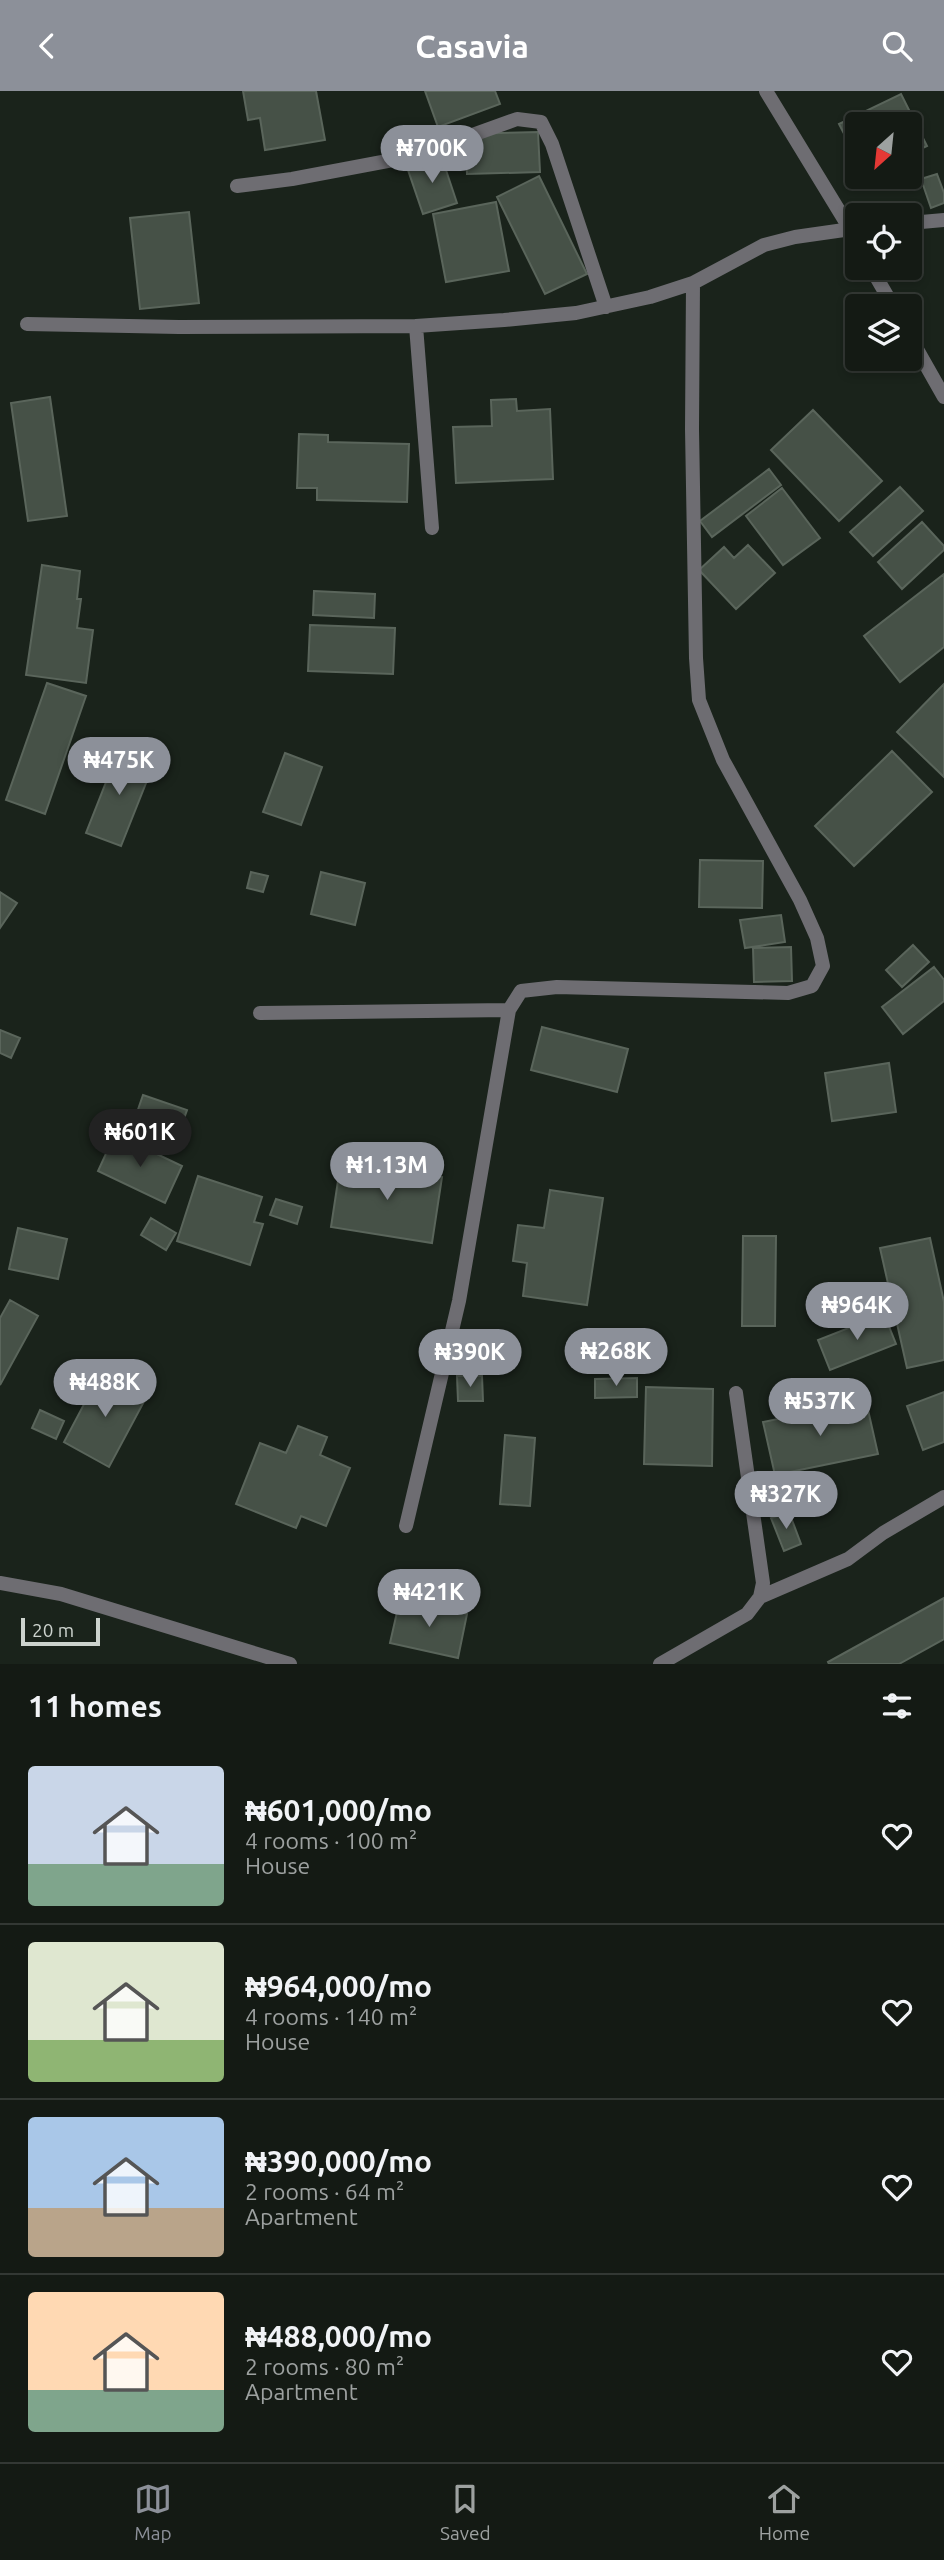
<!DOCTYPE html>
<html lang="en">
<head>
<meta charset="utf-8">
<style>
  :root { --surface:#141a14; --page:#1d231d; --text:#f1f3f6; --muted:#9da1a0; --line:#333834; --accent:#8c9099 }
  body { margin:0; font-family:Ubuntu,sans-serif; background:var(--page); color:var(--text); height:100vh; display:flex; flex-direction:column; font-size:26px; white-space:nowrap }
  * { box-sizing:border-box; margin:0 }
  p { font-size:23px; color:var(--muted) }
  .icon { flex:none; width:38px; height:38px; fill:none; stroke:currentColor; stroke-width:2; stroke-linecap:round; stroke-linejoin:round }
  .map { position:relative; height:1573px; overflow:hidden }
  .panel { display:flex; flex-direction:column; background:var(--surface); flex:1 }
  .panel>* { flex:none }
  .needle { width:46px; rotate:207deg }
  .controls { position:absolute; left:845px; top:21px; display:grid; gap:14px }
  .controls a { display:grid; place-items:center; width:77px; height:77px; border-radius:7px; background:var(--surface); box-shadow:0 4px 10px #0003,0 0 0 2px var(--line); font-size:35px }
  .scale { position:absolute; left:21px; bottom:18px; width:79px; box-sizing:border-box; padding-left:7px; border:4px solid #cdd3ce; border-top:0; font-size:19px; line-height:24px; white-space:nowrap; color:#cdd3ce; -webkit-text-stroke:5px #1a231b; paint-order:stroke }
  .price { position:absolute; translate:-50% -60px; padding:0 16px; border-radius:24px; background:var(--accent); color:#fff; font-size:23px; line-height:46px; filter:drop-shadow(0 2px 4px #0008) }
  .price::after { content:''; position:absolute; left:50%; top:42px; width:21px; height:16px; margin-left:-10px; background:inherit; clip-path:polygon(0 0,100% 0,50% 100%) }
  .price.on { background:#222; color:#fff }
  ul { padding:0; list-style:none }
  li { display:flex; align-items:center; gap:21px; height:175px; padding:0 28px }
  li+li { border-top:2px solid var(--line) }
  li span { display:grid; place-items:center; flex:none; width:196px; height:140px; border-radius:7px; color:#555 }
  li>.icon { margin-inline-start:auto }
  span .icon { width:84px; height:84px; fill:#fffc; stroke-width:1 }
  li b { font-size:30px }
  h2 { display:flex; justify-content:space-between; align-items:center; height:84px; padding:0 28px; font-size:30px }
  header { display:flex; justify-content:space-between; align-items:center; height:91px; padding:0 28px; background:var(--accent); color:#fff; font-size:32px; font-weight:700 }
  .menu { display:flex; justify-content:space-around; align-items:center; height:98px; border-top:2px solid var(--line); background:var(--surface); font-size:19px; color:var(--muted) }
  .menu a { display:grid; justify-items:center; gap:4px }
  .menu .on { color:var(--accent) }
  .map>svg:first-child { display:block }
</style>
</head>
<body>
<header><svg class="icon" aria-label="back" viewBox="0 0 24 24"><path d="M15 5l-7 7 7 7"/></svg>Casavia<svg class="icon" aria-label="search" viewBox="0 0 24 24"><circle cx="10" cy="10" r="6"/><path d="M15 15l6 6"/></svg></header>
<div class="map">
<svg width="944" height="1573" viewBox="0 0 944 1573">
  <rect width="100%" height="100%" fill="#1a231b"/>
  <path fill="#465147" stroke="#5a655b" stroke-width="2" d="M243,0H316L325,49L265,59L260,27L248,29Z
    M425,0H495L500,13L438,36Z
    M901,3L927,55L910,63V33H858V70L839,33Z
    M538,41L540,81L467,83L465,43Z
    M441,64L457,112L423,123L407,76Z
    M937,83L944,102V112L931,117L921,88Z
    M539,85L587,183L545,203L497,106Z
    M496,111L509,180L446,191L433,123Z
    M189,121L199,212L140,218L130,127Z
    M50,306L67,425L28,430L11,312Z
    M516,308L517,320L550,318L553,388L456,392L453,336L492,335L491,309Z
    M813,319L882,390L839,430L771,359Z
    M299,343L328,344V351L409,353L407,411L317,409V397H297Z
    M769,378L781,394L712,446L700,430Z
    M900,396L923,420L873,465L850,441Z
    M782,397L820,447L783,474L746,425Z
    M922,431L944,455V459L902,498L878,471Z
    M748,454L775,482L736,518L699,479L724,456L734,467Z
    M42,474L80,480L77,508H81L77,537L93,539L86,592L26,584Z
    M944,483V556L900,591L864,545Z
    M314,500L375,503L374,527L313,524Z
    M310,534L395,537L393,583L308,580Z
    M47,592L86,605L45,723L6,709Z
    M944,593V686L897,641Z
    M123,648L138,654L130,674L150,682L121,755L86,742Z
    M892,660L932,701L854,775L815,735Z
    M285,662L322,676L301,734L263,721Z
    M700,769L763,770L762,817L699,816Z
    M251,781L268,785L263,801L247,797Z
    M321,781L365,792L355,834L311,823Z
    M0,801L17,812L0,837Z
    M781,824L785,851L745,857L740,829Z
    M913,854L929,871L902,896L886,879Z
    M791,856L792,890L754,891L753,857Z
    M934,876L944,889V910L903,943L882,916Z
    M542,936L628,958L617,1001L531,979Z
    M0,939L20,947L11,967L0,962Z
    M889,972L896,1021L832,1030L825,982Z
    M143,1004L187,1019L177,1047L133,1033Z
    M115,1043L182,1075L165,1112L98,1080Z
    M341,1070L442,1086L432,1152L331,1136Z
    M198,1085L262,1106L254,1131L263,1133L250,1174L177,1150Z
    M550,1099L603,1107L587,1214L523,1205L527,1172L513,1170L518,1134L544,1137Z
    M276,1108L302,1116L297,1133L270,1124Z
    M151,1127L176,1142L166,1159L141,1144Z
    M18,1137L67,1148L58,1188L9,1178Z
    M743,1145H776L775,1235H742Z
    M930,1147L944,1211V1269L907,1277L880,1157Z
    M10,1209L38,1225L0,1294V1227Z
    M884,1223L896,1253L830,1279L818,1249Z
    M101,1281L147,1305L109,1376L64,1351Z
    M457,1285H482L483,1310H458Z
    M637,1287V1306L595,1307V1288Z
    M646,1296L713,1298L712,1375L644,1373Z
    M944,1301V1351L923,1359L907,1315Z
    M866,1310L878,1363L775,1384L763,1331Z
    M40,1319L64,1330L56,1348L32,1337Z
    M298,1335L327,1346L320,1364L350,1377L326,1435L301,1425L296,1437L236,1413L260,1352L286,1362Z
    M505,1344L535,1347L530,1415L500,1413Z
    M789,1421L801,1453L784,1460L771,1427Z
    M944,1507V1548L899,1573H829L828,1571Z
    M400,1508L467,1523L458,1567L390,1552Z"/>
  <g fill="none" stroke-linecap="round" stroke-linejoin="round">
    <path stroke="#6e6d72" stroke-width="14" d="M766,0L858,151
      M237,95L292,88L414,65L517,28L541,31L552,53L606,216
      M910,132L944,129
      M871,177L893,215
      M27,233L179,236L416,235L504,229L576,222L650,206L693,192L764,154L795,146L858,137
      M416,235L432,437
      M910,246L944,306
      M260,922L509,919
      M406,1435L459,1210L509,919L521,900L557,896L788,902L812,895L823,875L817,847L800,809L723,669L699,609L696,567L692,338L693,192
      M0,1492L61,1503L290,1573
      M760,1506L848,1468L883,1442L944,1406
      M660,1573L747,1523L760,1506L763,1492L736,1302"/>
  </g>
</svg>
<div class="controls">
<a><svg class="needle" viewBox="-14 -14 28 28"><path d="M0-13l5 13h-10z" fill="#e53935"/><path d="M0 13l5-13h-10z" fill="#9da1a0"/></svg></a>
<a><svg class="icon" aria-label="locate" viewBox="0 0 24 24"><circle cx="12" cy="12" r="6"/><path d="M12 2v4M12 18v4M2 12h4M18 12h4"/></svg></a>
<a><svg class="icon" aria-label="layers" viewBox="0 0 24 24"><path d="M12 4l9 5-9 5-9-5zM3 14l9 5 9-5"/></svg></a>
</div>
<div class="scale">20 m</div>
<b class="price" style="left:432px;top:94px">₦700K</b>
<b class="price" style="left:119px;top:706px">₦475K</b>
<b class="price on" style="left:140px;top:1078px">₦601K</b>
<b class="price" style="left:387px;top:1111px">₦1.13M</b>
<b class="price" style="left:857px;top:1251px">₦964K</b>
<b class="price" style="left:616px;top:1297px">₦268K</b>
<b class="price" style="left:470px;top:1298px">₦390K</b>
<b class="price" style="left:105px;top:1328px">₦488K</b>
<b class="price" style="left:820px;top:1347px">₦537K</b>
<b class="price" style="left:786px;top:1440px">₦327K</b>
<b class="price" style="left:429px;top:1538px">₦421K</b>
</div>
<section class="panel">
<h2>11 homes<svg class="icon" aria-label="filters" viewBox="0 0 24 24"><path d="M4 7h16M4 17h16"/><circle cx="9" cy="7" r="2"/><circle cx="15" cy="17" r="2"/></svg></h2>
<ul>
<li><span style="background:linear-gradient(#c9d6e8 70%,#7fa58c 0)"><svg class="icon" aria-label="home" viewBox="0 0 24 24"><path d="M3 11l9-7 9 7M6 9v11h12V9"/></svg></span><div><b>₦601,000/mo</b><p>4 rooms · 100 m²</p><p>House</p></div><svg class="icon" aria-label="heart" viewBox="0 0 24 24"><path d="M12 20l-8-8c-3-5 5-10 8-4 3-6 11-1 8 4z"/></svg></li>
<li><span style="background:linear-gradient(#dfe7d0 70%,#8fb573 0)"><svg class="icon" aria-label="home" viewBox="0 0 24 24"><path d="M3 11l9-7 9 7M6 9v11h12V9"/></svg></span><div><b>₦964,000/mo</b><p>4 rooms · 140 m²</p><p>House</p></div><svg class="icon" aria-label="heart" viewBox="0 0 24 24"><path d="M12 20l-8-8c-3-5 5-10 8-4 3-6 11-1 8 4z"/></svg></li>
<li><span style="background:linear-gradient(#a9c7e8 65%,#b9a48a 0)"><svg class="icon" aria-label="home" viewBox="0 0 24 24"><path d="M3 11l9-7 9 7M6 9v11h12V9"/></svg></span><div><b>₦390,000/mo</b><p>2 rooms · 64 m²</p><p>Apartment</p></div><svg class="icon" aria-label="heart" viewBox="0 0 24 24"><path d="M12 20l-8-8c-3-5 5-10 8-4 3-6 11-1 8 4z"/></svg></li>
<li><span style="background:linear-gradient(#ffd9b3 70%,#7fa58c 0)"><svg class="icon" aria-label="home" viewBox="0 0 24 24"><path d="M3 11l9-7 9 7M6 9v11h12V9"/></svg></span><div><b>₦488,000/mo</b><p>2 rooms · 80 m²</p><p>Apartment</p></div><svg class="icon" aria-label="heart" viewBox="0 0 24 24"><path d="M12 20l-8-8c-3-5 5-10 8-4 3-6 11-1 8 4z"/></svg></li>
</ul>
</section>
<nav class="menu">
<a class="on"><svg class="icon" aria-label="map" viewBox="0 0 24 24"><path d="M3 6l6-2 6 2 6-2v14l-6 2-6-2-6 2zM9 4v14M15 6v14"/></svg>Map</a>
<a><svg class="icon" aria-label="saved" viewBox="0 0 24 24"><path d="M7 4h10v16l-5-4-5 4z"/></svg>Saved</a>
<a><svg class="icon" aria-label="home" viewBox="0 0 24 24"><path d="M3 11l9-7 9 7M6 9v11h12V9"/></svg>Home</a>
</nav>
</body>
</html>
